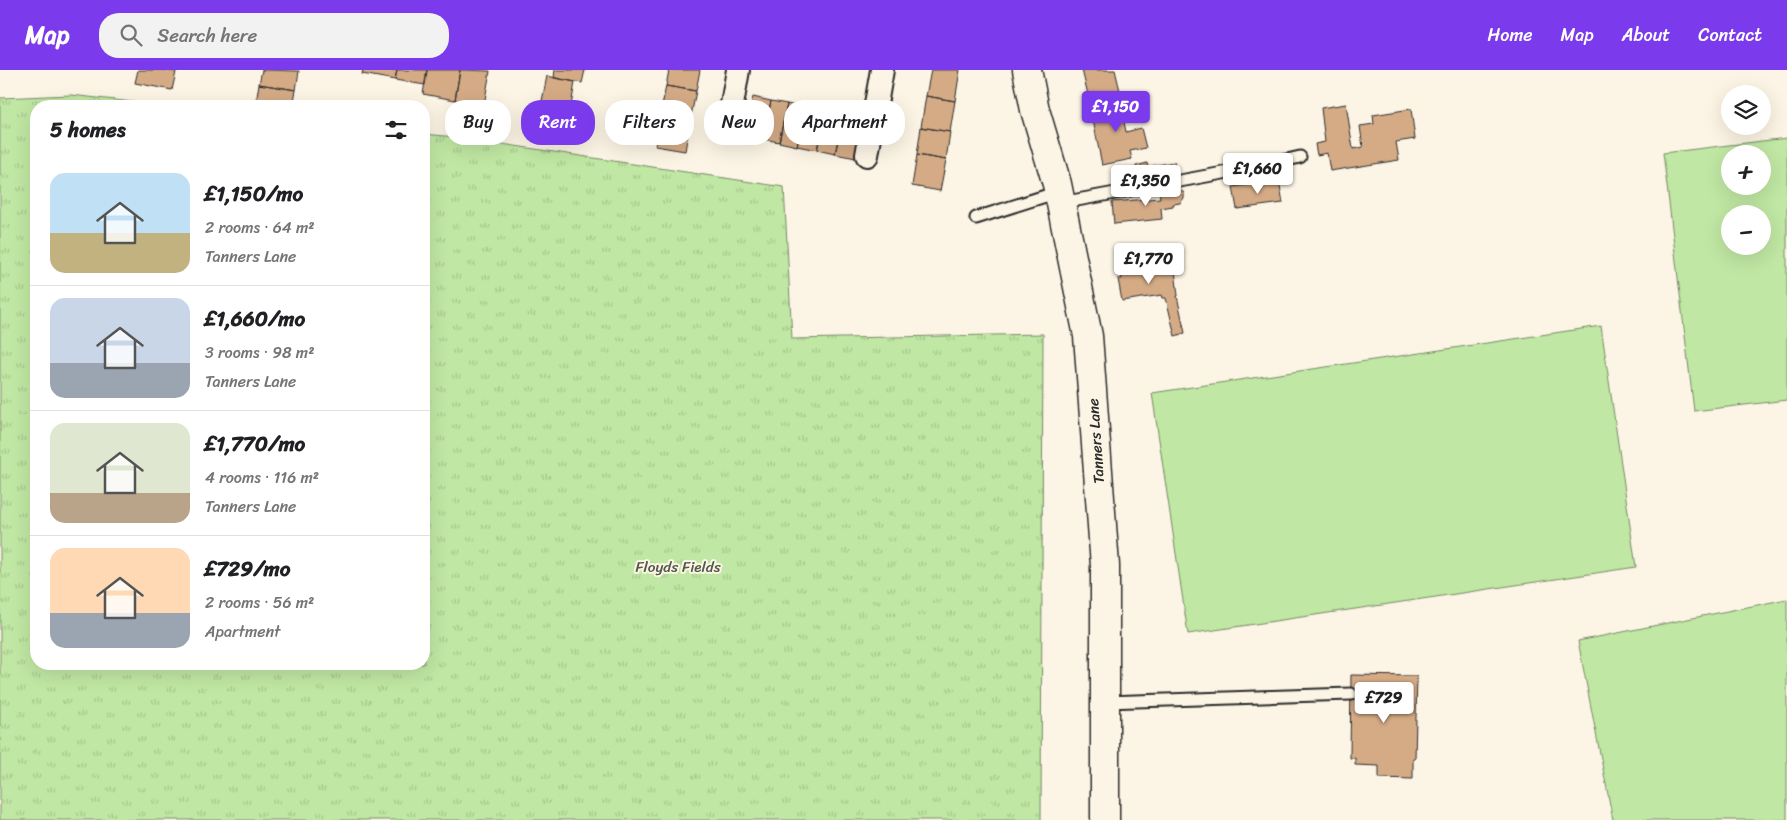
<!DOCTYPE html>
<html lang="en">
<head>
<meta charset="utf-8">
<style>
  :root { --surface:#fff; --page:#f2f2f2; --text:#202124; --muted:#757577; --line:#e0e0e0; --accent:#7c3aed }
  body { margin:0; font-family:Sriracha,sans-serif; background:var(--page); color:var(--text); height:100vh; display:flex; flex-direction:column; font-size:19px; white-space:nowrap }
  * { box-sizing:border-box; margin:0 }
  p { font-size:16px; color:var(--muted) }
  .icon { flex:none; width:28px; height:28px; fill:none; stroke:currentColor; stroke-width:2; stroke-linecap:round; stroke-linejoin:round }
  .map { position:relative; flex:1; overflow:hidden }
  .panel { position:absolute; left:30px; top:30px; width:400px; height:570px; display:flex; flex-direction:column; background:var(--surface); border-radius:20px; box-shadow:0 5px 20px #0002 }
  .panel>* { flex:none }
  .banner { position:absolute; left:445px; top:30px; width:475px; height:45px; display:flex; gap:10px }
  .controls { position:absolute; left:1721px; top:15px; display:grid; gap:10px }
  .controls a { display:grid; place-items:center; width:50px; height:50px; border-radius:50%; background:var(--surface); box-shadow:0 5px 20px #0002; font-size:25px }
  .price { position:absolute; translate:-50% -42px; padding:0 11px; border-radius:5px; background:#fff; color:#222; font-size:16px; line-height:32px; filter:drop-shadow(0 1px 2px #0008) }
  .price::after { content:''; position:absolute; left:50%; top:30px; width:15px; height:11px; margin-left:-8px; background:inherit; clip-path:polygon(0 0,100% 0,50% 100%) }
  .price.active { background:var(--accent); color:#fff }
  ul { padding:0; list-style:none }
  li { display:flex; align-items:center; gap:15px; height:125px; padding:0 20px }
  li+li { border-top:1px solid var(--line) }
  li span { display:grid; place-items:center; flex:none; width:140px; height:100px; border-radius:15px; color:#555 }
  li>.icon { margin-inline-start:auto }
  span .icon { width:60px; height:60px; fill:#fffc; stroke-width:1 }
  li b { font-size:21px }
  h2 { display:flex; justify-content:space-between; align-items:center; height:60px; padding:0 20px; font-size:21px }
  .pill { padding:0 18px; border-radius:20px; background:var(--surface); box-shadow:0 5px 20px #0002; font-size:18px; line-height:45px }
  .pill.active { background:var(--accent); color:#fff }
  header { display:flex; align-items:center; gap:30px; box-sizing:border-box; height:70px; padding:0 25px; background:var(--accent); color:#fff }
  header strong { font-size:24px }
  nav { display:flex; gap:28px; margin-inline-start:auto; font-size:18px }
  .search { width:350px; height:45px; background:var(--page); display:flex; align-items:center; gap:12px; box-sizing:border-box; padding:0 18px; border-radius:20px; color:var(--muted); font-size:19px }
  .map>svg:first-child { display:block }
</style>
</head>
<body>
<header>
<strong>Map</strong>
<div class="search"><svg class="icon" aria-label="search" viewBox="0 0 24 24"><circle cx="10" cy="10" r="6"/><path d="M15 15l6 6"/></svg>Search here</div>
<nav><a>Home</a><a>Map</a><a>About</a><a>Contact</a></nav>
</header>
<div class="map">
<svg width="1787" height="750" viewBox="0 0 1787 750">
  <defs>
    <pattern id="park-tufts" width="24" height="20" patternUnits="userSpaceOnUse" patternTransform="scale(1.25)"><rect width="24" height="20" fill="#c0e7a3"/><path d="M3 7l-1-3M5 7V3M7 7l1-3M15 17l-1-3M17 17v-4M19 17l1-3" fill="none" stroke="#a5c68c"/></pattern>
  </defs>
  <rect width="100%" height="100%" fill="#fcf5e5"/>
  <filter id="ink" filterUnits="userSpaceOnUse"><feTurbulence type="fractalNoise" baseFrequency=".02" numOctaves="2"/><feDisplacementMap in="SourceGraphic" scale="10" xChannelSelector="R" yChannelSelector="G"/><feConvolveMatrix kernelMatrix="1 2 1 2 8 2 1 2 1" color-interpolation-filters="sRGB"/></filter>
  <g filter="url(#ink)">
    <path fill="url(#park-tufts)" stroke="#768967" d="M71,25L168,36H36V594H424V64L456,67L784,117L792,269L1043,264L1041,750H0V28Z"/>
    <path fill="#c0e7a3" stroke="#768967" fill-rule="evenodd" d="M1787,68V330L1694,341L1663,83ZM1730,84H1762V116H1730ZM1730,144H1762V176H1730Z
      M1601,256L1636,497L1188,564L1152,323Z
      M1787,529V750H1613L1578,571Z"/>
    <path fill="#d5ab86" stroke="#2b2b2b" d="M138,0H163L176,2L172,20L135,13Z
      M262,0L299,1L296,20L259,14Z
      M363,0H397L395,10L362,4Z
      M397,0H427L425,15L395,10Z
      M427,0H460L455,30L423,24Z
      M460,0L490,1L484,35L455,30Z
      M555,0H585L582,13L554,8Z
      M669,0H700L696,21L666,16Z
      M931,0H960L955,31L926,26Z
      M1082,0H1115L1122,29L1091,37Z
      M547,6L575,12L570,42L541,36Z
      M259,14L296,20L293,36H273L256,33Z
      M666,16L696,21L690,51L660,46Z
      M926,26L955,31L950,62L921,57Z
      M753,27L771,31L763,69L744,65Z
      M771,31L787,34L779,72L763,69Z
      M1131,31L1134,45L1123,47L1126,62L1141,58L1146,78L1130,81L1132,89L1102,95L1091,40Z
      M787,34L805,38L797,76L779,72Z
      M1346,34L1353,79L1363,77L1360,56L1374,54L1373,45L1411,39L1415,69L1396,72L1399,90L1330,101L1327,83L1317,85L1315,74L1325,72L1321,38Z
      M541,36L570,42L565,71L536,65Z
      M805,38L825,43L817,80L797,76Z
      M825,43L843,47L835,84L817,80Z
      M660,46L690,51L685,81L655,76Z
      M843,47L863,51L856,88L835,84Z
      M921,57L950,62L946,90L917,85Z
      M917,85L946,90L940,121L912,116Z
      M1174,92L1177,107L1156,111L1153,96Z
      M1147,93L1150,107L1139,109L1136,96Z
      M1279,110L1283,133L1237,139L1233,117Z
      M1179,119L1184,123V128L1180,133L1173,134V136L1161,138L1162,149L1114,154L1112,132L1160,128L1159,120Z
      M1137,175L1142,205L1175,200L1178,226H1177L1185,263L1175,266L1166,228H1163L1162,225L1122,231L1118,209H1122L1117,178Z
      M1351,605L1417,606L1415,689H1413V709L1379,708V696L1355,695V688H1350Z"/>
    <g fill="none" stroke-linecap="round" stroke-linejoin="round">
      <g stroke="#2b2b2b" stroke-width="15">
        <path id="service" d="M1061,133L1261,96L1300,87
          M976,148L1058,122
          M1105,632L1351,624"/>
      </g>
      <g stroke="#2b2b2b" stroke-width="26">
        <path id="minor" d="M729,52L738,0
          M867,85L882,0"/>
      </g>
      <g stroke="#2b2b2b" stroke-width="31">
        <path id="secondary" d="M1027,0L1035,40L1057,114L1088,266L1105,496V750"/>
      </g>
      <use href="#service" stroke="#fcf5e5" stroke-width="11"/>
      <use href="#minor" stroke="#fcf5e5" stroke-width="22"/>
      <use href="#secondary" stroke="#fcf5e5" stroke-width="28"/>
    </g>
  </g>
  <g text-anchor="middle" stroke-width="4" stroke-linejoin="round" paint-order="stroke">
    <g font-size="15" fill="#2b2b2b" stroke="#fcf5e5">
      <text transform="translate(1096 371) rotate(-94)" y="5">Tanners Lane</text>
    </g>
    <g font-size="15" fill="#505a49" stroke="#fcf5e5">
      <text x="678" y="502">Floyds Fields</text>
    </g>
  </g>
</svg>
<div class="controls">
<a><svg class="icon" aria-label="layers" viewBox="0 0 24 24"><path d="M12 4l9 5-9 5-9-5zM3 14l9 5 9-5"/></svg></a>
<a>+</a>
<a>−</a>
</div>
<b class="price active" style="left:1116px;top:63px">£1,150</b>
<b class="price" style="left:1258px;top:125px">£1,660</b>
<b class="price" style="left:1146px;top:137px">£1,350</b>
<b class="price" style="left:1149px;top:215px">£1,770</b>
<b class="price" style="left:1384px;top:654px">£729</b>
<div class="banner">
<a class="pill">Buy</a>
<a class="pill active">Rent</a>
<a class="pill">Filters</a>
<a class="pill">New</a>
<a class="pill">Apartment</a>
</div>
<section class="panel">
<h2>5 homes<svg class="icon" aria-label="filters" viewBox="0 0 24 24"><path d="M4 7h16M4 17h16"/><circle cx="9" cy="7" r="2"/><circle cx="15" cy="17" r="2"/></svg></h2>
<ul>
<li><span style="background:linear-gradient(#bfe0f5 60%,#c2b280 0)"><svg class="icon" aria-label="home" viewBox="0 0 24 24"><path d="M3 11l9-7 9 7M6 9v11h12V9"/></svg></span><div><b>£1,150/mo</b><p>2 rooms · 64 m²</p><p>Tanners Lane</p></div></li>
<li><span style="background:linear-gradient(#c9d6e8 65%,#9aa5b1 0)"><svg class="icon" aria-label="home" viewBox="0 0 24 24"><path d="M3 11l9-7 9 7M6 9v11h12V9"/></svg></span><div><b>£1,660/mo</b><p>3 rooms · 98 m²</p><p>Tanners Lane</p></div></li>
<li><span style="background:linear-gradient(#dfe7d0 70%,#b9a48a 0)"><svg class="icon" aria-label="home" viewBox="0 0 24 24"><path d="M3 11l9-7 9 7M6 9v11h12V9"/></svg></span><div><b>£1,770/mo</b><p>4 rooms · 116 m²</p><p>Tanners Lane</p></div></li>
<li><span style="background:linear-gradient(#ffd9b3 65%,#9aa5b1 0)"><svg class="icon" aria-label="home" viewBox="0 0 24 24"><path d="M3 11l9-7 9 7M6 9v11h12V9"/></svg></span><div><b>£729/mo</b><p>2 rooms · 56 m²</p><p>Apartment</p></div></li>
</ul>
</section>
</div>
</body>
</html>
